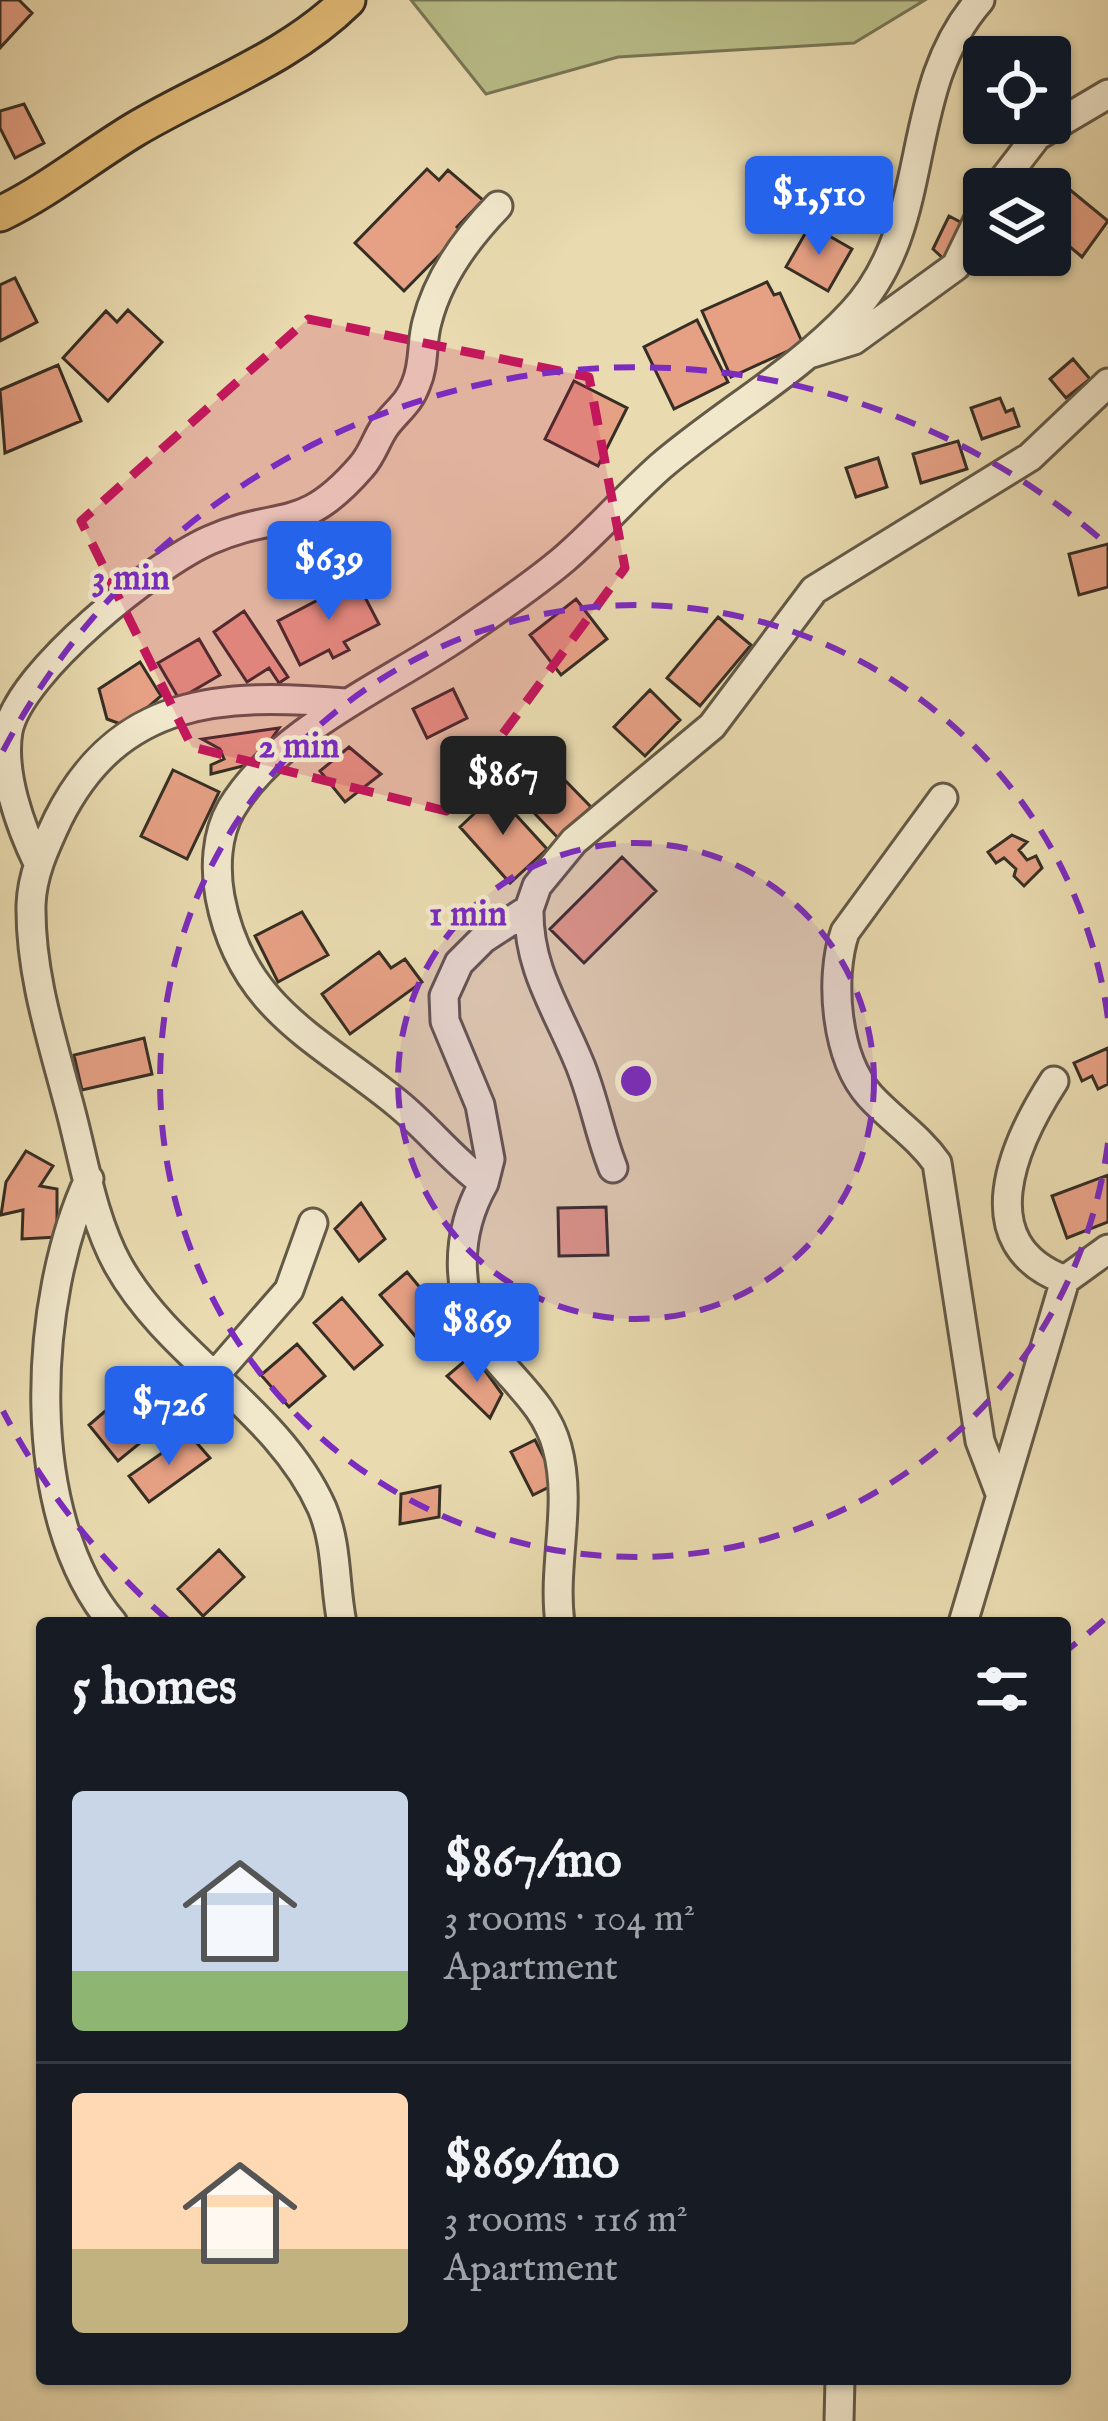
<!DOCTYPE html>
<html lang="en">
<head>
<meta charset="utf-8">
<style>
  :root { --surface:#171b24; --page:#20242c; --text:#f1f3f6; --muted:#9ea1a6; --line:#363941; --accent:#2563eb }
  body { margin:0; font-family:"IM FELL English",serif; background:var(--page); color:var(--text); height:100vh; display:flex; flex-direction:column; font-size:45px; white-space:nowrap }
  * { box-sizing:border-box; margin:0 }
  p { font-size:39px; color:var(--muted) }
  .icon { flex:none; width:66px; height:66px; fill:none; stroke:currentColor; stroke-width:2; stroke-linecap:round; stroke-linejoin:round }
  .map { position:relative; flex:1; overflow:hidden }
  .details { position:absolute; left:36px; top:1617px; width:1035px; height:768px; display:flex; flex-direction:column; background:var(--surface); border-radius:12px; box-shadow:0 3px 9px #0004 }
  .details>* { flex:none }
  .tools { position:absolute; left:963px; top:36px; display:grid; gap:24px }
  .tools a { display:grid; place-items:center; width:108px; height:108px; border-radius:12px; background:var(--surface); box-shadow:0 3px 9px #0004; font-size:60px }
  .price { position:absolute; translate:-50% -102px; padding:0 27px; border-radius:12px; background:var(--accent); color:#fff; font-size:39px; line-height:78px; filter:drop-shadow(0 3px 6px #0008) }
  .price::after { content:''; position:absolute; left:50%; top:72px; width:36px; height:27px; margin-left:-18px; background:inherit; clip-path:polygon(0 0,100% 0,50% 100%) }
  .price.current { background:#222; color:#fff }
  ul { padding:0; list-style:none }
  li { display:flex; align-items:center; gap:36px; height:300px; padding:0 36px }
  li+li { border-top:3px solid var(--line) }
  li span { display:grid; place-items:center; flex:none; width:336px; height:240px; border-radius:12px; color:#555 }
  li>.icon { margin-inline-start:auto }
  span .icon { width:144px; height:144px; fill:#fffc; stroke-width:1 }
  li b { font-size:51px }
  h2 { display:flex; justify-content:space-between; align-items:center; height:144px; padding:0 36px; font-size:51px }
  .map>svg:first-child { display:block }
</style>
</head>
<body>
<div class="map">
<svg width="1108" height="2421" viewBox="0 0 1108 2421">
  <rect width="100%" height="100%" fill="#e9daaf"/>
  <filter id="stains"><feTurbulence type="fractalNoise" baseFrequency=".00167" numOctaves="4"/><feColorMatrix values="0 0 0 0 .2 0 0 0 0 .09 0 0 0 0 .02 0 0 0 .5 -.17"/></filter>
  <radialGradient id="worn" r=".72"><stop offset=".6" stop-color="#630" stop-opacity="0"/><stop offset="1" stop-color="#630" stop-opacity=".3"/></radialGradient>
  <path fill="#b9be89" stroke="#787656" stroke-width="3" d="M411,0H925L854,43L618,57L486,94Z"/>
  <path fill="#e6a084" stroke="#362e24" stroke-width="3" d="M0,0H19L32,13L0,48Z
    M24,104L44,143L15,158L0,128V111Z
    M427,169L439,180L448,170L483,200L457,227L462,232L404,291L355,243Z
    M1069,189L1108,221L1082,257L1050,230V213Z
    M888,196L898,213L884,221L875,204Z
    M949,216L966,225L948,263L933,249Z
    M810,225L852,249L828,291L786,267Z
    M15,278L37,322L0,341V285Z
    M767,282L774,295L780,293L803,344L731,377L702,311Z
    M128,310L162,342L108,401L63,358L106,311L117,322Z
    M697,320L728,382L674,409L644,347Z
    M1073,359L1090,379L1066,398L1050,379Z
    M58,365L81,421L5,453L0,390Z
    M574,381L627,408L598,466L545,439Z
    M1000,398L1006,412L1013,409L1019,426L982,439L971,408Z
    M958,441L967,469L921,483L913,454Z
    M878,458L887,487L856,497L846,468Z
    M1108,544V587L1079,595L1069,554Z
    M356,580L379,624L344,642L349,650L333,658L329,650L300,665L278,621Z
    M576,599L607,639L561,675L530,635Z
    M244,611L288,677L279,683L269,668L247,682L214,632Z
    M718,617L751,645L700,706L667,678Z
    M199,639L220,675L179,699L158,663Z
    M140,662L161,696L126,726L107,719L99,689Z
    M453,689L467,718L427,738L413,709Z
    M650,690L680,720L645,756L614,727Z
    M279,728L255,763L211,774V765L224,759L220,749L202,739Z
    M349,747L381,774L345,802L320,771Z
    M551,766L591,807L558,838L519,797Z
    M173,770L219,792L187,859L141,836Z
    M496,793L547,849L510,883L460,827Z
    M1012,835L1027,842L1019,850L1027,860L1036,856L1042,868L1024,886L1014,876L1016,869L1004,858L996,863L988,852Z
    M622,857L656,891L584,963L550,929Z
    M302,912L328,955L278,982L255,936Z
    M379,952L391,968L405,959L422,982L350,1034L322,994Z
    M144,1038L152,1074L82,1090L74,1055Z
    M1108,1048V1084L1098,1089L1092,1076L1082,1081L1074,1063Z
    M26,1151L53,1166L40,1186L57,1189V1237L22,1239L23,1210L1,1215L6,1182Z
    M1108,1175V1222L1067,1238L1052,1196Z
    M361,1203L385,1239L359,1261L335,1229Z
    M606,1207L608,1255L559,1256L558,1208Z
    M407,1272L443,1315L417,1338L380,1295Z
    M342,1298L382,1345L354,1369L314,1323Z
    M297,1344L325,1376L289,1407L261,1375Z
    M473,1354L502,1394L490,1418L447,1376Z
    M137,1384L167,1421L118,1461L89,1425Z
    M189,1434L210,1458L149,1502L129,1476Z
    M535,1440L557,1483L533,1495L511,1452Z
    M440,1486L439,1517L400,1524L401,1494Z
    M219,1550L244,1577L203,1616L178,1589Z"/>
  <g fill="none" stroke-linecap="round" stroke-linejoin="round">
    <g stroke="#635947" stroke-width="33">
      <path id="minor" d="M980,0C899,92 936,224 852,313C796,373 723,413 661,466C627,496 597,531 563,560C531,587 495,611 460,635C387,685 278,730 231,809C216,835 215,869 220,897C241,1009 319,1039 397,1103C428,1128 452,1160 484,1183L490,1159L480,1105L445,1021L444,996L459,963L483,939L529,909L537,886L574,841L712,726L814,590L1030,457L1108,383
        M996,189L1037,136L1108,94
        M812,353L854,340L956,266L984,208
        M943,798L845,932C829,979 836,1058 870,1096C892,1120 918,1136 937,1163L980,1441L999,1491
        M38,863C20,826 1,773 8,731C20,671 155,564 210,540C280,509 301,536 361,467C372,455 376,440 384,428C395,412 409,404 416,384C425,363 421,343 427,322C438,278 467,238 498,206
        M529,909C528,968 556,1007 578,1060C593,1094 599,1133 613,1168
        M1054,1081C1014,1143 968,1244 1065,1280
        M89,1179C33,1300 22,1516 113,1623
        M484,1183C453,1237 454,1306 495,1357C519,1386 547,1409 557,1447C573,1505 552,1565 560,1623
        M215,1375L289,1290L313,1223
        M342,1623C334,1584 338,1546 322,1508C278,1409 170,1358 118,1265C91,1216 83,1154 68,1101C51,1037 30,972 31,905C32,874 45,847 58,819C119,697 221,693 345,703
        M963,1623L1065,1280L1108,1249
        M839,2421L840,2379"/>
    </g>
    <g stroke="#362e24" stroke-width="39">
      <path id="major" d="M0,214C48,191 88,158 134,130C206,87 287,60 348,0"/>
    </g>
    <use href="#minor" stroke="#f1e7cb" stroke-width="27"/>
    <use href="#major" stroke="#e4bd78" stroke-width="33"/>
  </g>
  <path fill="#c2185b" fill-opacity="0.2" stroke="#c2185b" stroke-width="9" stroke-dasharray="24 15" stroke-linejoin="round" d="M308,319L589,377L625,568L446,811L192,747L81,521Z"/>
  <circle cx="636" cy="1081" r="238" fill="#7b2cbf" fill-opacity=".12"/>
  <g fill="none" stroke="#7b2cbf" stroke-width="6" stroke-dasharray="21 15">
    <circle cx="636" cy="1081" r="238"/>
    <path d="M1108 1143A476 476 0 1 1 1108 1019"/>
    <path d="M1104 1620A714 714 0 0 1 1066 1651M168 1620A714 714 0 0 1 3 1411M3 751A714 714 0 0 1 1104 542"/>
  </g>
  <circle cx="636" cy="1081" r="18" fill="#7b2cbf" stroke="#f1e7cb" stroke-width="6"/>
  <g font-size="36" text-anchor="middle" font-weight="bold" fill="#7b2cbf" stroke="#f1e7cb" stroke-width="9" stroke-linejoin="round" paint-order="stroke">
    <text x="131" y="589">3 min</text>
    <text x="299" y="757">2 min</text>
    <text x="468" y="925">1 min</text>
  </g>
  <rect width="100%" height="100%" filter="url(#stains)"/>
  <rect width="100%" height="100%" fill="url(#worn)"/>
</svg>
<div class="tools">
<a><svg class="icon" aria-label="locate" viewBox="0 0 24 24"><circle cx="12" cy="12" r="6"/><path d="M12 2v4M12 18v4M2 12h4M18 12h4"/></svg></a>
<a><svg class="icon" aria-label="layers" viewBox="0 0 24 24"><path d="M12 4l9 5-9 5-9-5zM3 14l9 5 9-5"/></svg></a>
</div>
<b class="price" style="left:819px;top:258px">$1,510</b>
<b class="price" style="left:329px;top:623px">$639</b>
<b class="price current" style="left:503px;top:838px">$867</b>
<b class="price" style="left:477px;top:1385px">$869</b>
<b class="price" style="left:169px;top:1468px">$726</b>
<section class="details">
<h2>5 homes<svg class="icon" aria-label="filters" viewBox="0 0 24 24"><path d="M4 7h16M4 17h16"/><circle cx="9" cy="7" r="2"/><circle cx="15" cy="17" r="2"/></svg></h2>
<ul>
<li><span style="background:linear-gradient(#c9d6e8 75%,#8fb573 0)"><svg class="icon" aria-label="home" viewBox="0 0 24 24"><path d="M3 11l9-7 9 7M6 9v11h12V9"/></svg></span><div><b>$867/mo</b><p>3 rooms · 104 m²</p><p>Apartment</p></div></li>
<li><span style="background:linear-gradient(#ffd9b3 65%,#c2b280 0)"><svg class="icon" aria-label="home" viewBox="0 0 24 24"><path d="M3 11l9-7 9 7M6 9v11h12V9"/></svg></span><div><b>$869/mo</b><p>3 rooms · 116 m²</p><p>Apartment</p></div></li>
</ul>
</section>
</div>
</body>
</html>
